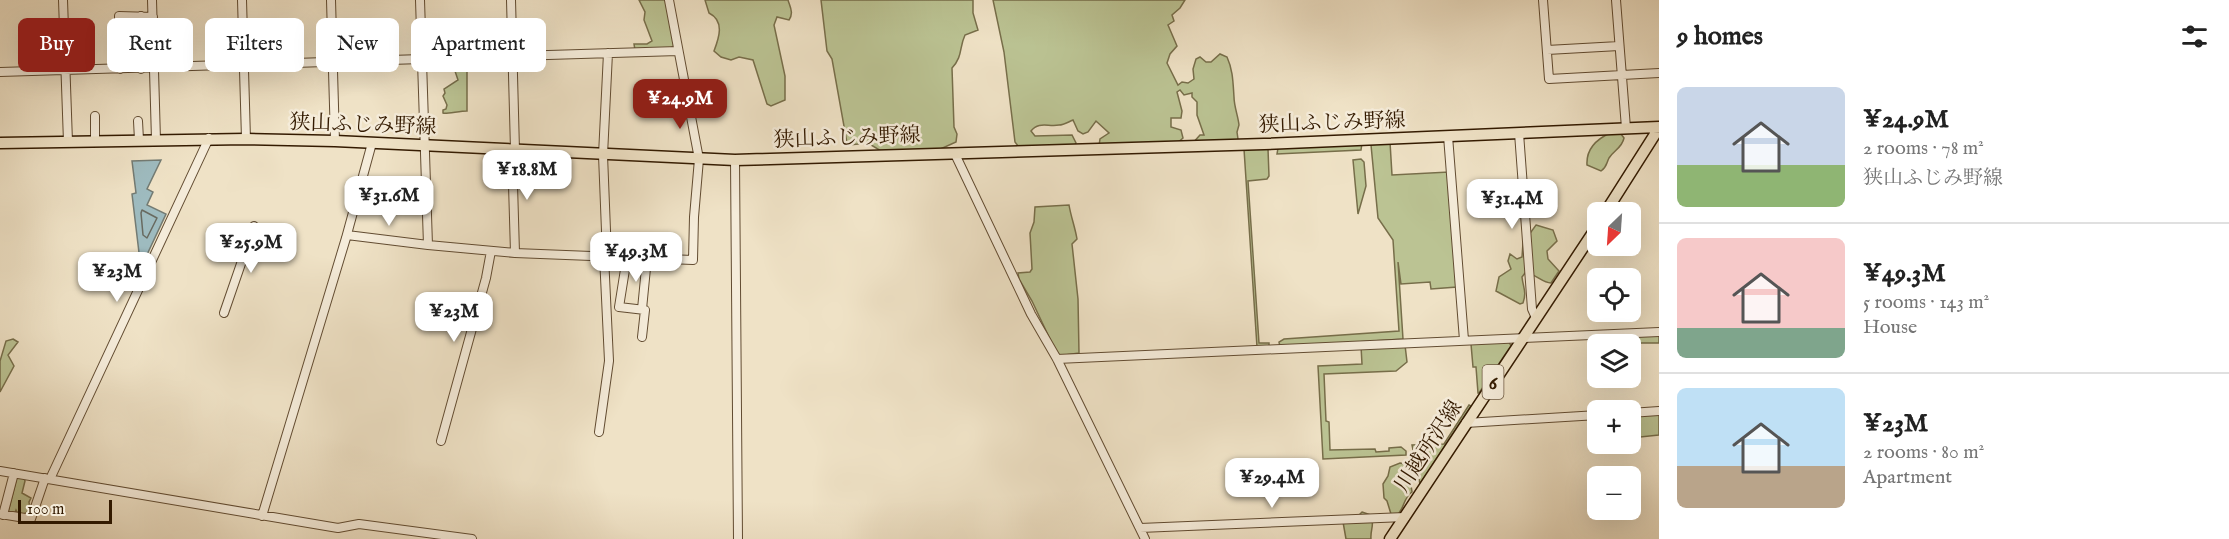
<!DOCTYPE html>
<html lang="en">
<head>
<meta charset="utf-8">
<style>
  :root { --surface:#fff; --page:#f2f2f2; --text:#222; --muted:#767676; --line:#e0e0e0; --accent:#8f2418 }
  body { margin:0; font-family:"IM FELL English","Noto Serif JP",serif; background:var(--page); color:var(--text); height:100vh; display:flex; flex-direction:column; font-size:22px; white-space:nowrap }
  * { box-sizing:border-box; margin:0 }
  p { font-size:20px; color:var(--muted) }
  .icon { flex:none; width:33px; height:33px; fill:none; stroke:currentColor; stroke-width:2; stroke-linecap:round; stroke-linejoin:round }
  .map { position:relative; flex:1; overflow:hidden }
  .drawer { display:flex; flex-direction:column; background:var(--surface); width:570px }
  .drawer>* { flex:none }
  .top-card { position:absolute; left:18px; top:18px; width:570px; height:54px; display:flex; gap:12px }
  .needle { width:39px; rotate:205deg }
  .fabs { position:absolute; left:1587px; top:202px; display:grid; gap:12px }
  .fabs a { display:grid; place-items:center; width:54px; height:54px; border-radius:9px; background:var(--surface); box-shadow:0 6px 24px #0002; font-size:30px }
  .scale { position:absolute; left:18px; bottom:15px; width:94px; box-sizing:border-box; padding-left:6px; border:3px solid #331a00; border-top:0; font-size:16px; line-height:21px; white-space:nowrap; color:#331a00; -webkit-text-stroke:4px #f5ecda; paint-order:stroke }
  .price { position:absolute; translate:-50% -51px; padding:0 14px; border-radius:12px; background:#fff; color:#222; font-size:20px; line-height:39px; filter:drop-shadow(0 2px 3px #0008) }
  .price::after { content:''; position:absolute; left:50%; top:36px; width:18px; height:14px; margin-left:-9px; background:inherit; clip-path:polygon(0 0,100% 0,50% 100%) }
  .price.current { background:var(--accent); color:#fff }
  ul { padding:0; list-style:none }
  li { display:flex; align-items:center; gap:18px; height:150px; padding:0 18px }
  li+li { border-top:2px solid var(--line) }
  li span { display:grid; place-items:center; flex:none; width:168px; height:120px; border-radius:9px; color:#555 }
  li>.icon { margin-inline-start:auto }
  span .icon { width:72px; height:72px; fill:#fffc; stroke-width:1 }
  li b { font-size:26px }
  h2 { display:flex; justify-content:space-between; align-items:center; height:72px; padding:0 18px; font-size:26px }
  .pill { padding:0 21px; border-radius:9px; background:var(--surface); box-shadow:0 6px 24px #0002; font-size:21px; line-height:54px }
  .pill.current { background:var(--accent); color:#fff }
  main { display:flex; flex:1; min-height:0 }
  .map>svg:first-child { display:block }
</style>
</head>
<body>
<main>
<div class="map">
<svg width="1659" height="539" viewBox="0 0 1659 539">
  <rect width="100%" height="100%" fill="#efe2c6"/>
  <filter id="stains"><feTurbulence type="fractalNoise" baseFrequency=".00333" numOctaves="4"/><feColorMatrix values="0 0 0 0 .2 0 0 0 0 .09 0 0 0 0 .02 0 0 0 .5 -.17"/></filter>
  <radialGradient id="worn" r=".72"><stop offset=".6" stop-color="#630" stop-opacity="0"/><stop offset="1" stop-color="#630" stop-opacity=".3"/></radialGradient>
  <path fill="#bbc393" stroke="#776e4a" stroke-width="1.5" d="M639,0H670L674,46L668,49L635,50L634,44H647L652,41L644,20L645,12Z
    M705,0H788C790,7 794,13 789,20L777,17L774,25L785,76V100L771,106L767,104L753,60L739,57L731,60L721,57L714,51C719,38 725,21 709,13Z
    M821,0H973V13L978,30L965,35C959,48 963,56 952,68L954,127L957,134L956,142L936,151H881L868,143L849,145L847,143L832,59L827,51Z
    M993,0H1185L1180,8L1172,15L1174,21L1168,25L1177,46L1170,54L1167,63L1178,85L1182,82L1188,83L1194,79L1193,69L1196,59L1200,57L1206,62H1211L1220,54L1227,57C1233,70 1233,83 1234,97C1234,106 1238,116 1239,125L1237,132L1238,139L1236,142L1192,144L1200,135H1204L1197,115V102L1192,97V93L1184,95L1180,90L1177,92L1182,111L1181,118H1171V127L1181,130L1183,138L1176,144L1099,146L1100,139L1109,133L1096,121L1088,132L1083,134L1078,131L1073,120C1068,122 1064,125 1059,125C1048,127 1039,121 1031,131L1035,136L1072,135L1076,143L1074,146H1018L1015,142L1004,52Z
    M447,61L467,62V111C460,111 446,114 443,113V110L446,109L447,105L443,96L445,93L444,89L458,80L455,71Z
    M1610,133L1621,134L1624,138C1622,148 1614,150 1609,158C1606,164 1607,167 1601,171L1587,165C1586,149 1597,139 1610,133Z
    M1390,142L1392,175L1449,172L1457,287L1431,289L1430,282L1401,284L1398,262L1403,339L1280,347L1279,342L1284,339L1399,331L1393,240L1378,218L1371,145Z
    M1362,143L1361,150L1277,154L1278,148Z
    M1244,149H1268L1269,176L1267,179L1248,181L1259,343H1269V346L1257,347Z
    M1361,159L1364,162L1366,186L1358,214L1353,160Z
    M1069,205C1071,217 1075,227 1077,239L1072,244L1078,299L1079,353L1058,356L1032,301L1019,279L1018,273L1030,272L1032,269L1030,233L1034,222L1035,207Z
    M1536,225L1553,230L1557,241L1547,251L1548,259L1559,271L1551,283C1542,283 1535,273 1525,273L1522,277C1523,287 1527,292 1523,303L1520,304L1496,291L1499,277L1511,269L1508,261L1510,254L1517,259L1522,257L1523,243Z
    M1659,334V343H1641L1632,348L1630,345H1598L1597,351L1594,346L1598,339Z
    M13,339L18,342L8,355L14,366L0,392V361L6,341Z
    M1509,342L1511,346L1479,393H1478L1476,367H1473L1471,344Z
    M1405,345L1407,362L1396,371L1324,374L1326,421L1329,422L1330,450L1375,449L1376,452L1389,451V448L1401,447L1406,451V455L1323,459L1318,366L1362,364L1361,346Z
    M1469,405L1471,406L1420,484L1412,445L1444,444Z
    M1659,414V435L1631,438L1630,417Z
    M1400,463L1404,464L1410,479L1412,492C1403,498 1405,508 1397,515L1391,514L1387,501L1384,498L1383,484L1388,476L1390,467Z
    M17,477H24L25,481L22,493L31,498L29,502L30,509L26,513L19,516L16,510L14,515L8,512Z
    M1362,512L1371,515C1375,525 1370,530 1371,539H1346L1343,522L1357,517Z"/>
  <path fill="#9ebbbf" stroke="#737b73" stroke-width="1.5" d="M161,160L147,189L153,192L147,205L166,214L144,261H140L132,194L136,193L132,161Z"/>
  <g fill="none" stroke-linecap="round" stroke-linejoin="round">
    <path stroke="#686a60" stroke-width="1.5" d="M142,210L157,218L147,238L143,235L141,213Z"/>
    <g stroke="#624c32" stroke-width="10">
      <path id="minor" d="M63,0L68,142
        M152,0L156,140
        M242,0L246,139
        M331,0L335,141
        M420,0L428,245L515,253L693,260L694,217L699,159L669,0
        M511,0L515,150
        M1543,0L1549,79L1659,73
        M1616,0L1626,128
        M141,16V69
        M1547,50L1619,46
        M120,69L119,16L153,17
        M0,72L678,51
        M138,121L139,140
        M1519,133L1532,309L1536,318
        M1448,136L1464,340
        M95,142V116
        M512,150L515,253
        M955,154L1031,314L1057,359L1145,539
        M735,160L738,539
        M347,235L428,245
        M607,256L603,155L608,53
        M627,257L619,307L645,310L642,337
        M642,309L647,258
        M224,313L254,226
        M1057,359L1659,332
        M1630,413L1659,411
        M1466,423L1598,415
        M599,432L609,361L604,256
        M441,441L486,278L491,251
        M0,471L338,528L359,524L472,539
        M50,479L209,138
        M0,514L31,519L45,478
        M3,515L14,473
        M262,516L346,238L372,143
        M1140,528L1405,517"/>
    </g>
    <g stroke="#331a00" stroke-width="13">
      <path id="major" d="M0,143L246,139L335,141L735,160L1264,144L1659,127
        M1605,213L1659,128
        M1390,539L1598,225"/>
    </g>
    <use href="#minor" stroke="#f5ecda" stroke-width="8"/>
    <use href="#major" stroke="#efe2c6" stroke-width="10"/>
  </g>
  <g text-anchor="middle" stroke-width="5" stroke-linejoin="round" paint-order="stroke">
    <rect fill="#f5ecda" stroke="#6d5941" stroke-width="1.5" x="1482.5" y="365" width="21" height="34" rx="4.5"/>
    <g font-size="20" font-weight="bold" fill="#331a00">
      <text x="1493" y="389">6</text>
    </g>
    <g font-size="21" fill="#331a00" stroke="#f5ecda">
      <text transform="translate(1332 122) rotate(-2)" y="7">狭山ふじみ野線</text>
      <text transform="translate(363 124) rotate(2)" y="7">狭山ふじみ野線</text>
      <text transform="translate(847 137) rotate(-2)" y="7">狭山ふじみ野線</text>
      <text transform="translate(1428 446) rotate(-57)" y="7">川越所沢線</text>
    </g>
  </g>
  <rect width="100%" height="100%" filter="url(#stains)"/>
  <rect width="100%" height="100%" fill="url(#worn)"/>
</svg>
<div class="fabs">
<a><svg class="needle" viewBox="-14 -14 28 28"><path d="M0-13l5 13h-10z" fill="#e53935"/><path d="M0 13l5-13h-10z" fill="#767676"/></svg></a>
<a><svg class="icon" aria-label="locate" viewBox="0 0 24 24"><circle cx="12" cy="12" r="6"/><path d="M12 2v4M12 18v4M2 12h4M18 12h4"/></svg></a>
<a><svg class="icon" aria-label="layers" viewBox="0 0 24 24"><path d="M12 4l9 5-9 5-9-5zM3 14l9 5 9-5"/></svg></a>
<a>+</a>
<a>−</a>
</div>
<div class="scale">100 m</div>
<b class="price current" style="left:680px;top:130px">¥24.9M</b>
<b class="price" style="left:527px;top:201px">¥18.8M</b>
<b class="price" style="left:389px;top:227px">¥31.6M</b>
<b class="price" style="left:1512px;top:230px">¥31.4M</b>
<b class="price" style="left:251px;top:274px">¥25.9M</b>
<b class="price" style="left:636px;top:283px">¥49.3M</b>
<b class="price" style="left:117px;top:303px">¥23M</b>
<b class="price" style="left:454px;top:343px">¥23M</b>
<b class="price" style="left:1272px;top:509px">¥29.4M</b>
<div class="top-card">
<a class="pill current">Buy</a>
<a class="pill">Rent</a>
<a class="pill">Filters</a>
<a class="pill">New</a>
<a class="pill">Apartment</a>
</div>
</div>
<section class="drawer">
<h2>9 homes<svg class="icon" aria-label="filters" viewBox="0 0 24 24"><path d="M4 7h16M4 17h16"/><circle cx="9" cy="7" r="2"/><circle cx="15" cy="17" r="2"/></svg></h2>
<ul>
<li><span style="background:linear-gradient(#c9d6e8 65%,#8fb573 0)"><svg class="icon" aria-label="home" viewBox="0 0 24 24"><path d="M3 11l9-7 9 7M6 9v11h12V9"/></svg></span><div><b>¥24.9M</b><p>2 rooms · 78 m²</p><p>狭山ふじみ野線</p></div></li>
<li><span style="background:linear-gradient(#f6c9c9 75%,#7fa58c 0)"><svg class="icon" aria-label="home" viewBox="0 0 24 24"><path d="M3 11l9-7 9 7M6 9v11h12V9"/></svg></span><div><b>¥49.3M</b><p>5 rooms · 143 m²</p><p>House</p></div></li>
<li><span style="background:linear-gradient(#bfe0f5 65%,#b9a48a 0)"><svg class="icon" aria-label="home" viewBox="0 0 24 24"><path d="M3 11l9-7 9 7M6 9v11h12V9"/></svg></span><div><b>¥23M</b><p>2 rooms · 80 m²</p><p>Apartment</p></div></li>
</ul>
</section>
</main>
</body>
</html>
